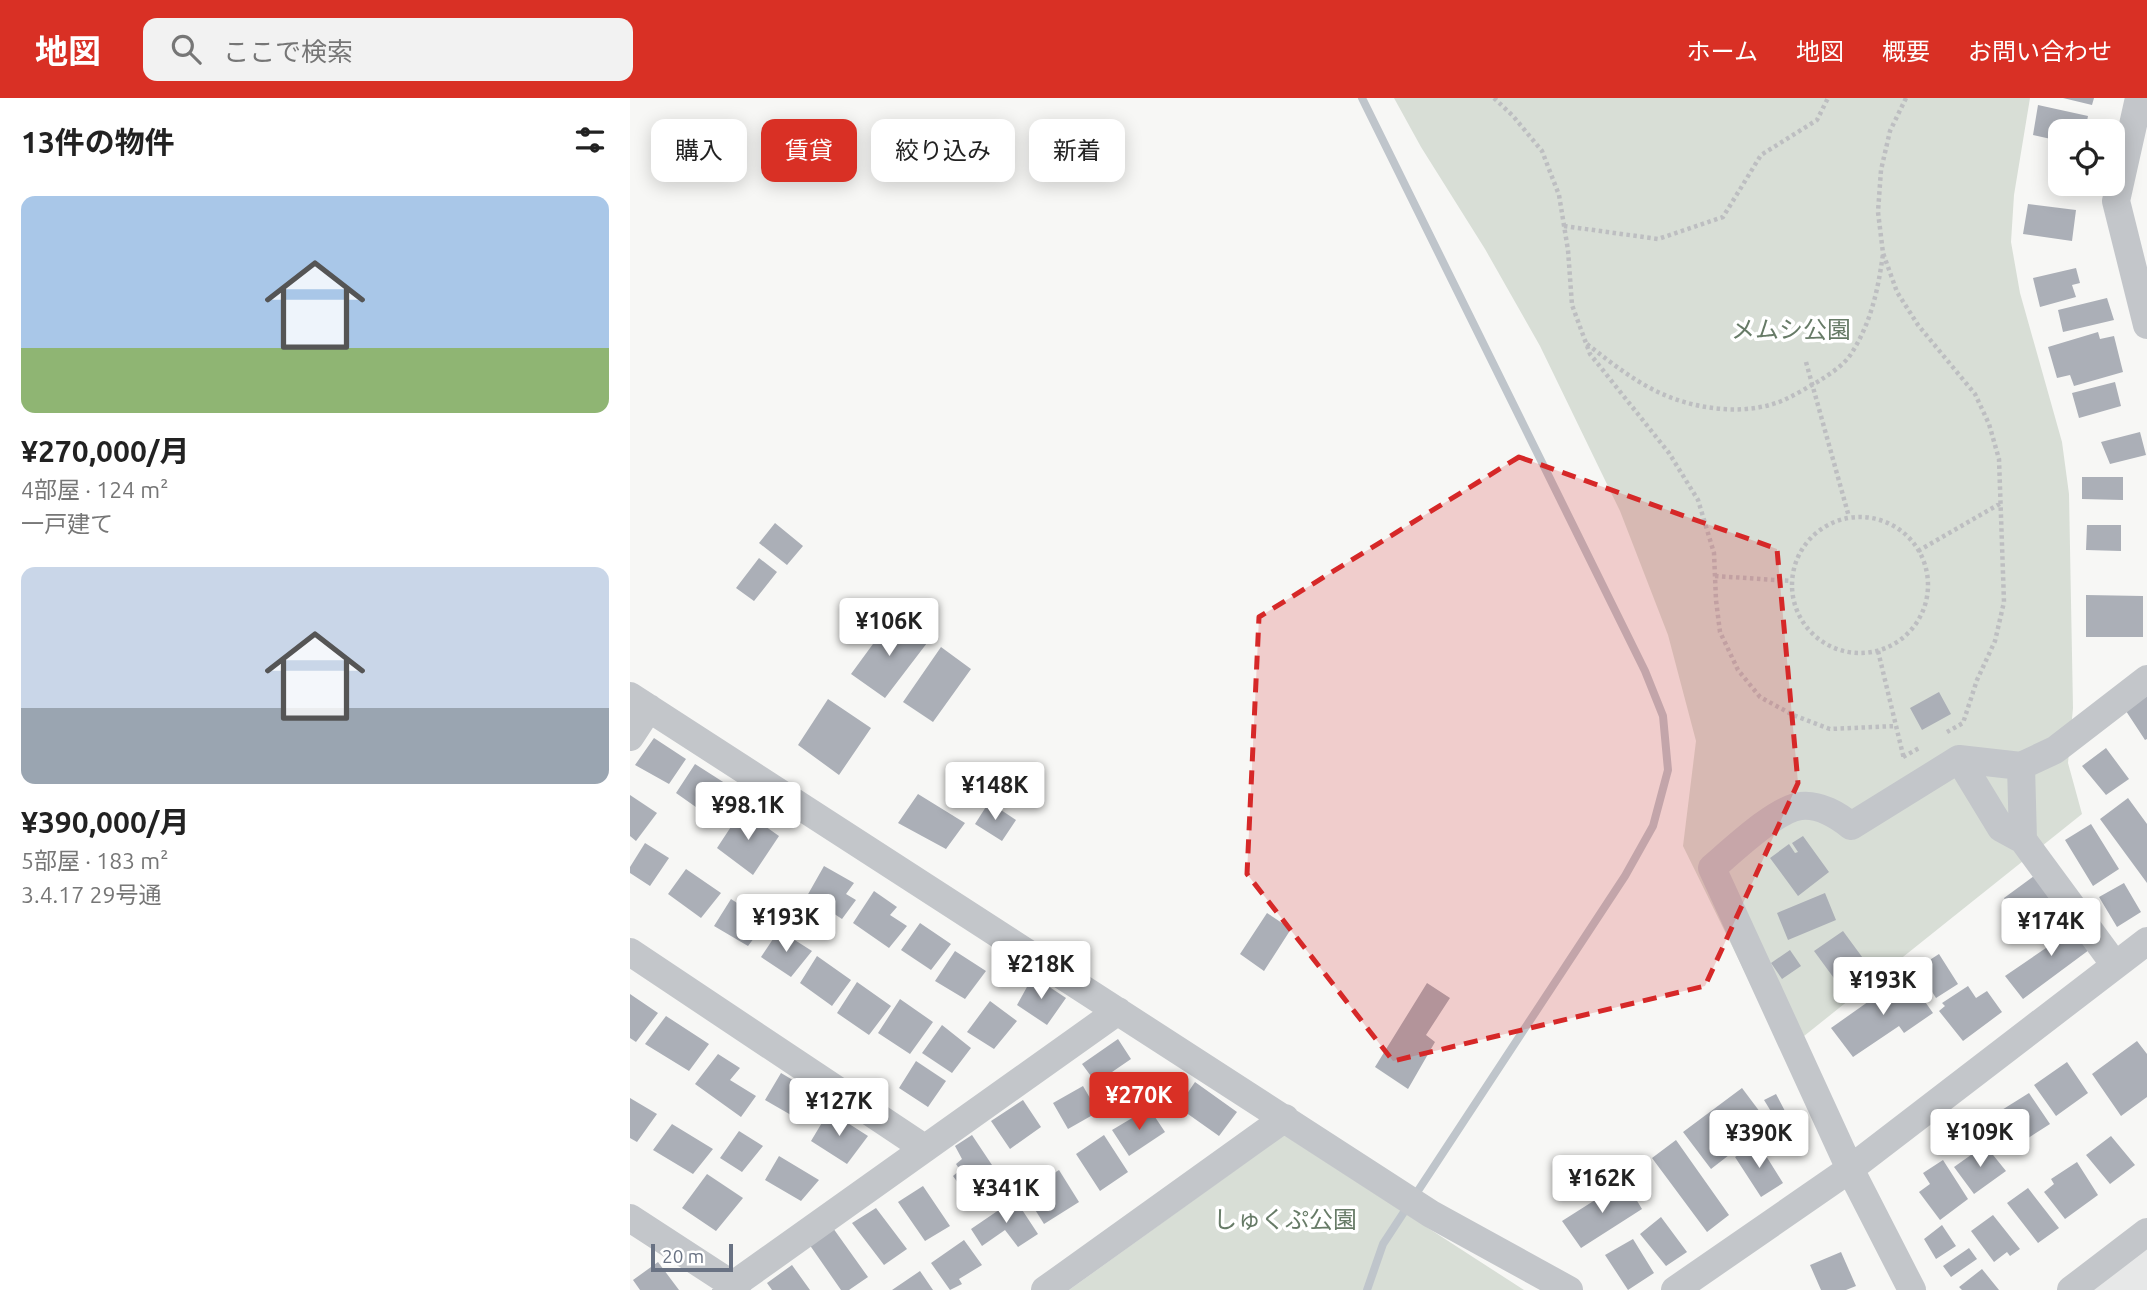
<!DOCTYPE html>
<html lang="ja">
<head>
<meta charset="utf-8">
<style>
  :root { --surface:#fff; --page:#f2f2f2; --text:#222; --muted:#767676; --accent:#d93025 }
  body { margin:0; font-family:Ubuntu,"Noto Sans JP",sans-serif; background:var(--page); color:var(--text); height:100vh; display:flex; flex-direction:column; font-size:26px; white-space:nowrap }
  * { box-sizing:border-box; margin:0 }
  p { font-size:23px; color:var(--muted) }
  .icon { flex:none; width:38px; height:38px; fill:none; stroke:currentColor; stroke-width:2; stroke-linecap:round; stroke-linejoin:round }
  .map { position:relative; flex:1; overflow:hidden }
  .sheet { display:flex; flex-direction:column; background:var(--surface); width:630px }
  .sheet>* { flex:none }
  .banner { position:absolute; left:21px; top:21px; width:665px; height:63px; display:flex; gap:14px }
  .controls { position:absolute; left:1418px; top:21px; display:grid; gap:14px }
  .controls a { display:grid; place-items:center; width:77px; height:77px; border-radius:14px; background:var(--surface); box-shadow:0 4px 18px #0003; font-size:35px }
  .scale { position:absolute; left:21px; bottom:18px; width:82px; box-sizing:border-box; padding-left:7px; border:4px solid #697283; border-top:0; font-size:19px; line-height:24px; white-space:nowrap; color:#697283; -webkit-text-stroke:5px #fff; paint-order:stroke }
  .price { position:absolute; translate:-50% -60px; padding:0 16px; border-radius:7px; background:#fff; color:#222; font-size:23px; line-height:46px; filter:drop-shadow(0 2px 4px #0008) }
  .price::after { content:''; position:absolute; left:50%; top:42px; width:21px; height:16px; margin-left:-10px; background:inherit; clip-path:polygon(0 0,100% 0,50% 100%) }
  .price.selected { background:var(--accent); color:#fff }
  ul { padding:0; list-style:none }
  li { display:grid; align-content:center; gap:14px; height:371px; padding:0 21px }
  li span { display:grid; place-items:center; height:217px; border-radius:14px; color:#555 }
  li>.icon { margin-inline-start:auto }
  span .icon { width:126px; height:126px; fill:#fffc; stroke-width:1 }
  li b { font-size:30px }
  h2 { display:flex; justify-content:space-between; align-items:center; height:84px; padding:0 21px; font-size:30px }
  .tag { padding:0 24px; border-radius:14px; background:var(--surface); box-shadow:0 4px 18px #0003; font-size:24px; line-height:63px }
  .tag.selected { background:var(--accent); color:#fff }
  header { display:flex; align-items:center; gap:42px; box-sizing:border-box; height:98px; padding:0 35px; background:var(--accent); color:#fff }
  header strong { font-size:33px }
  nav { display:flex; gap:38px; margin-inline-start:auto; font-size:24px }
  .search { width:490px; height:63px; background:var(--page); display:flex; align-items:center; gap:18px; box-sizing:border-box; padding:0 24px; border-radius:14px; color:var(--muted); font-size:26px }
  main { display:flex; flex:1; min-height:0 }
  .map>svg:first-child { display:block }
</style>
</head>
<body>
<header>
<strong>地図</strong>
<div class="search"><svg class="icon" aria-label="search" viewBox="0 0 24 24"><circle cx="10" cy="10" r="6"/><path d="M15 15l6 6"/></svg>ここで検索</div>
<nav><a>ホーム</a><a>地図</a><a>概要</a><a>お問い合わせ</a></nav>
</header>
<main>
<section class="sheet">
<h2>13件の物件<svg class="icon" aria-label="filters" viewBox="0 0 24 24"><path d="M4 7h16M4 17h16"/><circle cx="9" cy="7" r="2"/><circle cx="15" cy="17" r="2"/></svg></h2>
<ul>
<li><span style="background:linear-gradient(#a9c7e8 70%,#8fb573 0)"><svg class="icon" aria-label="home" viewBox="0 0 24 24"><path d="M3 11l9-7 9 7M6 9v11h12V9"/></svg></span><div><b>¥270,000/月</b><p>4部屋 · 124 m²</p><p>一戸建て</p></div></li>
<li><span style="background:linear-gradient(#c9d6e8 65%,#9aa5b1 0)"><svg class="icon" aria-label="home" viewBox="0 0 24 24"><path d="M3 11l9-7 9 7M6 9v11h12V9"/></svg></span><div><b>¥390,000/月</b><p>5部屋 · 183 m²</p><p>3.4.17 29号通</p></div></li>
</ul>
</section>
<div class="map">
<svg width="1517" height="1192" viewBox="0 0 1517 1192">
  <rect width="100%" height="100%" fill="#f7f7f5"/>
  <path fill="#e7e8e8" d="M1517,1150V1192H1462Z"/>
  <path fill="#d8ded6" d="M764,0H1400L1384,97L1381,144L1390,195L1432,344L1439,396L1443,610L1438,665L1452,716L1154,954L1053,748L1066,643L1038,537L990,413L910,248L855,151L791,49Z
    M654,1037L894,1192H439Z"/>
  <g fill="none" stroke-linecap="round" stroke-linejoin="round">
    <path stroke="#bfc5cb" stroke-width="8" d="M732,0L1015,573L1033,618L1038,672L1023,728L995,778L753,1146L737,1192"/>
  </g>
  <path fill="#abafb7" d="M1433,0H1464L1462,7Z
    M1408,7L1458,18L1455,33H1430V43L1403,37Z
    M1398,106L1446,112L1442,143L1393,136Z
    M1446,170L1450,185L1442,187L1446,199L1410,209L1403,180Z
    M1477,200L1484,222L1433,234L1428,212Z
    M1468,234L1470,241L1484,238L1493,274L1444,288L1440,277L1427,280L1418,249Z
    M1485,284L1491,308L1449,320L1442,295Z
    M1510,334L1516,357L1480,366L1471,344Z
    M1452,379H1493V402L1452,401Z
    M145,425L173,448L157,467L129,445Z
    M1457,427H1491V453L1456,452Z
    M129,460L147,474L124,503L106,490Z
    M1456,497L1513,498V539H1456Z
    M262,520L297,545L255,600L221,576Z
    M311,549L341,571L303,624L273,604Z
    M1309,594L1321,616L1292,632L1280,610Z
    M1517,598V641L1515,642L1496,613Z
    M198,601L241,630L209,677L168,647Z
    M24,640L56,661L39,686L5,667Z
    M1476,650L1499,681L1476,697L1452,668Z
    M65,666L101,689L80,719L46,695Z
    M288,696L335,725L316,751L268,725Z
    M0,697L27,715L6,743L0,738Z
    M1498,700L1517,726V785L1470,721Z
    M359,704L386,722L372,743L345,726Z
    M112,712L149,738L123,777L87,750Z
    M1461,726L1489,771L1463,788L1435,742Z
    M1173,738L1199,774L1168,798L1140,760L1159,746L1165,755L1168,754L1162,745Z
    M15,745L39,760L20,788L0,775V769Z
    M194,768L224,785L216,796L226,802L212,821L177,798Z
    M56,771L91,795L71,820L38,796Z
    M1408,775L1427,801L1392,826L1374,800Z
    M1494,785L1511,814L1487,829L1469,799Z
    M244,793L267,809L260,817L277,828L259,850L223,825Z
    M1195,795L1206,822L1158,842L1147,815Z
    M101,801L136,824L118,848L84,828Z
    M1436,813L1463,849L1393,901L1375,878L1432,839L1421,823Z
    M637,815L661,831L634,873L610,856Z
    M290,825L321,846L301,872L271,852Z
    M149,832L182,853L161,879L131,859Z
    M1213,833L1238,867L1209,887L1184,853Z
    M1160,852L1171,868L1152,881L1141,865Z
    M325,853L356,873L335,901L305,883Z
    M1309,856L1328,886L1306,900L1287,870Z
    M187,858L221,882L202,908L170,885Z
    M1276,877L1303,915L1274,935L1269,928L1223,959L1201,930Z
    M403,878L436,900L417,927L387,907Z
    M227,884L261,908L239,937L207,915Z
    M797,885L820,900L796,937L805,944L778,991L745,969Z
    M1338,888L1346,900L1357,893L1372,914L1333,943L1309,913L1315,908L1312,905Z
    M0,896L28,915L6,944L0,940Z
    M270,901L303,924L280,956L248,935Z
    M360,903L387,923L364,951L337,934Z
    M36,918L79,946L59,973L15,946Z
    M312,927L341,950L322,975L292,955Z
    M488,941L501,961L466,985L452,966Z
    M1507,943L1517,956V999L1491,1018L1462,976Z
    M88,956L110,970L100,982L126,998L111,1019L65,986Z
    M286,963L316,983L298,1009L269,990Z
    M1437,964L1458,995L1426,1018L1404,987Z
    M151,975L178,991L161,1017L135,1002Z
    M565,984L607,1014L589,1038L548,1009Z
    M453,988L468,1014L438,1031L423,1005Z
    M1112,990L1139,1026L1081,1071L1053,1034Z
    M1399,995L1420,1026L1389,1046L1367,1015Z
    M1146,996L1156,1015L1145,1020L1134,1002Z
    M0,1000L27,1016L7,1044L0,1040Z
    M393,1002L411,1029L380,1051L361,1023Z
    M519,1010L535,1034L499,1058L482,1032Z
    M199,1013L238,1038L217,1066L181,1043Z
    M42,1026L83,1051L63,1076L23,1052Z
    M109,1033L133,1048L112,1074L90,1060Z
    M342,1037L374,1085L343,1106L323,1078L330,1072L326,1066L332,1061L325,1048Z
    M474,1037L498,1074L470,1093L446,1056Z
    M1481,1038L1505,1067L1480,1086L1456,1057Z
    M1046,1042L1099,1117L1077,1134L1022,1060Z
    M1128,1045L1153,1085L1131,1099L1105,1059Z
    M1355,1047L1376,1073L1344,1096L1324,1069Z
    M149,1058L189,1082L171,1103L135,1082Z
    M1313,1062L1338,1101L1310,1122L1289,1094L1300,1086L1293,1075Z
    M1447,1064L1468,1097L1435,1121L1414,1094L1424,1086L1421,1081Z
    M429,1072L449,1104L414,1126L394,1094Z
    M77,1076L113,1100L86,1133L52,1110Z
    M995,1083L1012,1111L951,1150L932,1123Z
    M293,1088L320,1128L295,1143L268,1104Z
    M1398,1090L1429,1130L1408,1145L1377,1105Z
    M385,1101L408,1136L388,1149L375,1132L352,1148L341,1131Z
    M246,1110L277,1151L254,1167L222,1125Z
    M1363,1117L1390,1151L1380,1158L1377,1154L1364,1164L1341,1133Z
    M1031,1119L1057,1154L1036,1168L1010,1136Z
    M1312,1127L1326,1148L1306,1161L1294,1141Z
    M203,1130L238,1179L219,1192H211L179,1146Z
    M1003,1141L1024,1175L998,1192L975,1157Z
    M334,1142L352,1167L329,1181L332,1186L320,1192L301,1165Z
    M1339,1150L1347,1161L1321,1179L1313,1168Z
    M1211,1154L1226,1188L1216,1192H1191L1180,1167Z
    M28,1164L49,1192H10L3,1182Z
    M162,1167L180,1192H142L137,1185Z
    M1352,1171L1369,1192H1332L1329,1189Z
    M290,1173L303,1192H262Z"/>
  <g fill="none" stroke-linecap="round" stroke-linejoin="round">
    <path stroke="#bdbec1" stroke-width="4.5" stroke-dasharray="3.5 3.5" stroke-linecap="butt" d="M864,0L883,18L912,53L929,97L938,152L942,207L960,256L1039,355L1068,402L1084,455L1086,502L1090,534L1108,572L1130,599L1163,617L1200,631L1266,628
      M1276,0L1260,33L1251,72L1248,114L1253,155L1267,194L1288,227L1345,296L1359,326L1369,361L1374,504L1365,543L1347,582L1333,625L1317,634
      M934,128L1028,141L1093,119L1131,57L1187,22L1198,0
      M957,246C984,267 1010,288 1042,300C1077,313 1122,317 1156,301C1167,296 1178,289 1189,283C1200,276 1214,267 1221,256C1241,225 1248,192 1253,156
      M1176,264L1219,419
      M1162 487a68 68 0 1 1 136 0a68 68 0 1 1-136 0Z
      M1288,453L1371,405
      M1085,478L1161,483
      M1248,553L1274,661
      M1273,659L1291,649"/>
    <path stroke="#c3c6ca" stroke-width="28" d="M1509,0L1486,103L1517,227
      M0,598L801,1116L939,1192
      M0,639L19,610
      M1329,661L1371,730L1393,742L1485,867
      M1391,668L1393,742
      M0,854L294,1050
      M0,1120L103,1187L107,1192
      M96,1192L488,913
      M415,1192L655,1020
      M1045,1192L1220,1071L1517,843
      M1282,1192L1220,1071L1082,770C1102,753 1147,710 1171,708C1189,706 1208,717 1221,728L1329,661L1391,668L1425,652L1517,581
      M1441,1192L1517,1134"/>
  </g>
  <path fill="#d62828" fill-opacity="0.2" stroke="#d62828" stroke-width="5" stroke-dasharray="14 9" stroke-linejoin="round" d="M889,359L1147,451L1168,685L1075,888L763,963L617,776L629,519Z"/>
  <g text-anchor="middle" stroke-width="7" stroke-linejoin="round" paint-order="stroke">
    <g font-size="24" fill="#677b67" stroke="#fff">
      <text x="1161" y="240">メムシ公園</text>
      <text x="655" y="1130">しゅくぷ公園</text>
    </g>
  </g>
</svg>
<div class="controls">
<a><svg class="icon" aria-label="locate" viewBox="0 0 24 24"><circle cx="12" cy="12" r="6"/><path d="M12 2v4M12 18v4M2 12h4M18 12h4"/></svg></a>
</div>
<div class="scale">20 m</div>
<b class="price" style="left:259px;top:560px">¥106K</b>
<b class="price" style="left:365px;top:724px">¥148K</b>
<b class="price" style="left:118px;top:744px">¥98.1K</b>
<b class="price" style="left:156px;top:856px">¥193K</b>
<b class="price" style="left:1421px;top:860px">¥174K</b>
<b class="price" style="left:411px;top:903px">¥218K</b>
<b class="price" style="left:1253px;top:919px">¥193K</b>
<b class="price selected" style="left:509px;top:1034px">¥270K</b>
<b class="price" style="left:209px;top:1040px">¥127K</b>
<b class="price" style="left:1350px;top:1071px">¥109K</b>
<b class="price" style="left:1129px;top:1072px">¥390K</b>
<b class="price" style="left:972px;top:1117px">¥162K</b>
<b class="price" style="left:376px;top:1127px">¥341K</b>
<div class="banner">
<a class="tag">購入</a>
<a class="tag selected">賃貸</a>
<a class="tag">絞り込み</a>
<a class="tag">新着</a>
</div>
</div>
</main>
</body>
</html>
